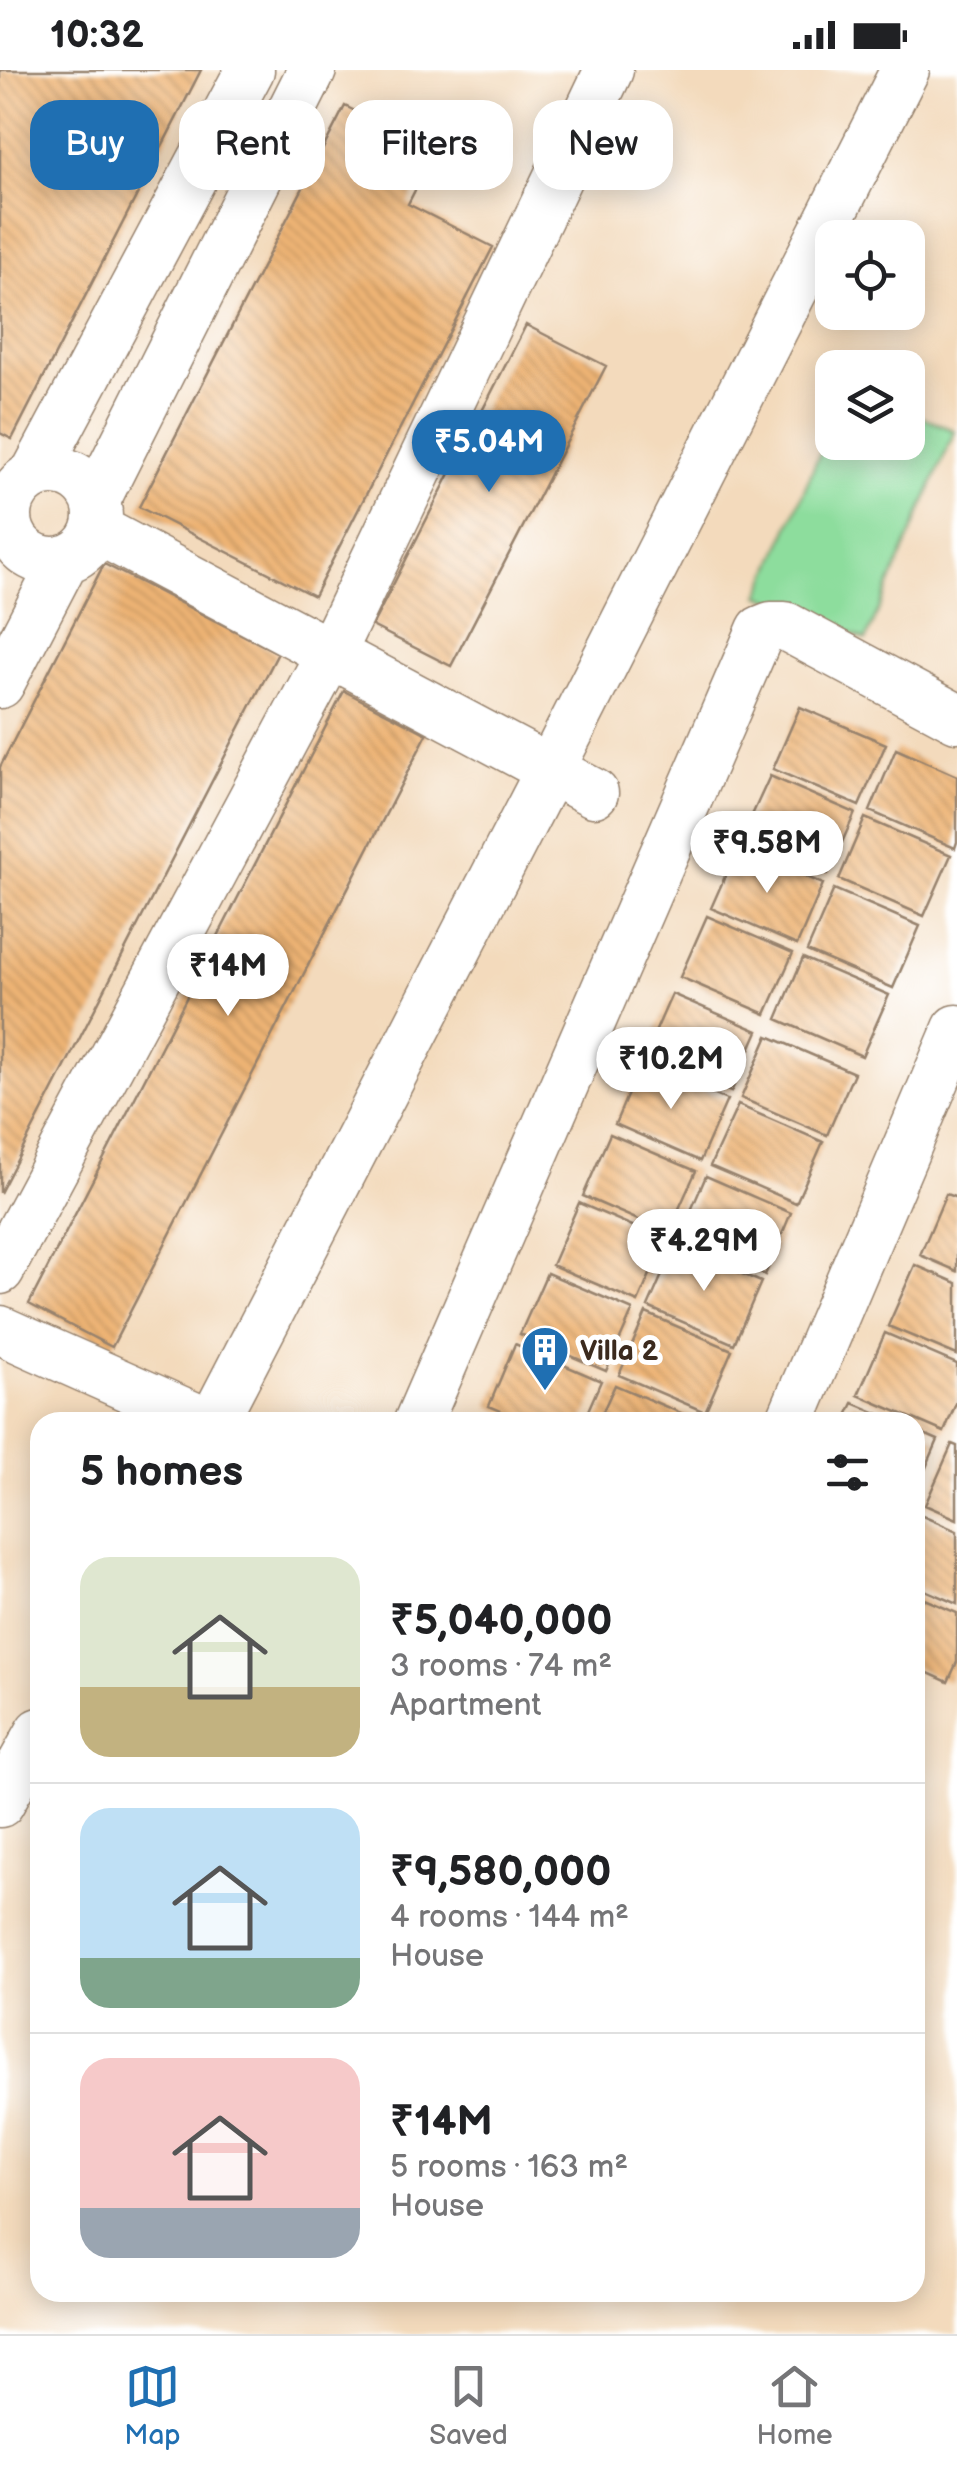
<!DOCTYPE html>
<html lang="en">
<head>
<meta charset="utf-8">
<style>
  :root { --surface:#fff; --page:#f2f2f2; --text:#202124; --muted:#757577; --line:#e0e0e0; --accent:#1f6fb2 }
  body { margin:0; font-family:"Balsamiq Sans",sans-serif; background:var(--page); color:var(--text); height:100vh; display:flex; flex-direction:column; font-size:38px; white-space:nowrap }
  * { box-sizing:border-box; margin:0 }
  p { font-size:32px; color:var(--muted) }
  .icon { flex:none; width:55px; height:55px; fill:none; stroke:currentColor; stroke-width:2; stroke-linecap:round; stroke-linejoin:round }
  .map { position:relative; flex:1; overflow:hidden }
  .sheet { position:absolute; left:30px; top:1342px; width:895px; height:890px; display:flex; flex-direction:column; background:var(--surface); border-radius:30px; box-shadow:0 5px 25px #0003 }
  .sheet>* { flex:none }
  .banner { position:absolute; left:30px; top:30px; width:898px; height:90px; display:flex; gap:20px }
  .tools { position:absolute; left:815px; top:150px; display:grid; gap:20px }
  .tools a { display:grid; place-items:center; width:110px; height:110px; border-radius:20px; background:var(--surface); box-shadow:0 5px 25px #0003; font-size:50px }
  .price { position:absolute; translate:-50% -85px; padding:0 22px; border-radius:35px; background:#fff; color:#222; font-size:32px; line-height:65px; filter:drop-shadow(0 2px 5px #0008) }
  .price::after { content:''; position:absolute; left:50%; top:60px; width:30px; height:22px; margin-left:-15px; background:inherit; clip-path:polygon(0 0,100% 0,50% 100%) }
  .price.selected { background:var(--accent); color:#fff }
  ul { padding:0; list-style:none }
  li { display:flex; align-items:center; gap:30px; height:250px; padding:0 50px }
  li+li { border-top:2px solid var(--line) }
  li span { display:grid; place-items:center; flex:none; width:280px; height:200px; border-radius:30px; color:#555 }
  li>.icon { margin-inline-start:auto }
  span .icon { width:120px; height:120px; fill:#fffc; stroke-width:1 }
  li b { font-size:42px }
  h2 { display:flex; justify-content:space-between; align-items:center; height:120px; padding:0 50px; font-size:42px }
  .pill { padding:0 35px; border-radius:30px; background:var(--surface); box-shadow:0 5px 25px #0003; font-size:35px; line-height:90px }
  .pill.selected { background:var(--accent); color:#fff }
  .status { display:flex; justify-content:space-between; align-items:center; height:70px; padding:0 50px; background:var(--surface); direction:ltr }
  .status svg { height:28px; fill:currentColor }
  .tab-bar { display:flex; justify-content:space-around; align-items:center; height:140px; border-top:2px solid var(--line); background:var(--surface); font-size:28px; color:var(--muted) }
  .tab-bar a { display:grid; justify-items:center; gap:5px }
  .tab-bar .selected { color:var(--accent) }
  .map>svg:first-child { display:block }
</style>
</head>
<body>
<div class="status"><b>10:32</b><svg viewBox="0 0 49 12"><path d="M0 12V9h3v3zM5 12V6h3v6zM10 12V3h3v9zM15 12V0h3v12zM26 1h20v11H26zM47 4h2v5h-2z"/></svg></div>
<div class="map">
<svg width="957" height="2264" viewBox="0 0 957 2264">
  <defs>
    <pattern id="building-back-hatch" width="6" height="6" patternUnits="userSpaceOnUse" patternTransform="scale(2.5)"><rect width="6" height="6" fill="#eeb475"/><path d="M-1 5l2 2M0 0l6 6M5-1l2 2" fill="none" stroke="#c2935f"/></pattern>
  </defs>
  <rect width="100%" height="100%" fill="#fff"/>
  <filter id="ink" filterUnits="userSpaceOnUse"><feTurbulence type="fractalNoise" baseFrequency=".01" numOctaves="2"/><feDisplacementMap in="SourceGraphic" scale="20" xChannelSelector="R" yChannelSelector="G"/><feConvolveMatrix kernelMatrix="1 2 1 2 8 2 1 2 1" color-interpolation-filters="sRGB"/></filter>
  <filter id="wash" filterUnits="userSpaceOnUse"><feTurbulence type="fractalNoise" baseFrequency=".0048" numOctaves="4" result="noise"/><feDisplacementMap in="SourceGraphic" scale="40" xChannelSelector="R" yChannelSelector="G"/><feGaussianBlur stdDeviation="2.25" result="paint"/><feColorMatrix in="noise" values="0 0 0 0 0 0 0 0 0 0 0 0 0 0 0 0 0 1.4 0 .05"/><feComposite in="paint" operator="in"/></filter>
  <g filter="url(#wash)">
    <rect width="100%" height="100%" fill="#f3dabc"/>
    <path fill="#8ddd9d" stroke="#64845e" stroke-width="2.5" d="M908,341L955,361L866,570L760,525L832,354V372H908Z"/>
    <g id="blocks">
      <path fill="url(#building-back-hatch)" d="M0,0H201L12,369L0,363Z
        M345,36L435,81L408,134L493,177L314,526L139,437Z
        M526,255L606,296L451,596L372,556Z
        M104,494L278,583L0,1123V697Z
        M344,621L427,664L112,1277L29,1234Z
        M800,637L886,674L859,736L773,699Z
        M896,679L957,706V772L955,778L870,741Z
        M770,706L855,743L828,804L742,767Z
        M865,748L951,785L924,846L839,809Z
        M738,777L823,814L797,875L711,838Z
        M834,819L920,856L893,918L807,881Z
        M707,846L793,883L766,944L680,907Z
        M803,888L889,925L862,986L777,949Z
        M672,924L758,961L731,1022L645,985Z
        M768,966L854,1003L827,1065L741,1028Z
        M641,993L727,1030L700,1091L615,1054Z
        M738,1035L823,1072L796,1133L710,1096Z
        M610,1064L696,1101L668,1163L583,1126Z
        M706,1106L791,1143L765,1205L679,1168Z
        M946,1124L957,1128V1201L920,1185Z
        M579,1133L665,1170L638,1232L552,1195Z
        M675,1175L761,1212L734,1274L648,1237Z
        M915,1195L957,1213V1285L888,1256Z
        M547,1203L633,1240L606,1301L520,1264Z
        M646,1243L732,1280L705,1342L619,1305Z
        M885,1263L957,1294V1331L944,1362L858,1325Z
        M515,1274L601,1311L583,1352H528L489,1336Z
        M615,1315L702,1352H598Z
        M853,1333L898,1352H844Z
        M915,1360L938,1370L915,1423Z
        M952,1374L957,1376V1449L925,1435Z
        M920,1445L957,1461V1534L915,1516V1458Z
        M915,1525L957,1543V1592L948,1612L915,1597Z"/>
    </g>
  </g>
  <g filter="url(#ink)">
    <use href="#blocks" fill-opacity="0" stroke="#97826d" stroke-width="2.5"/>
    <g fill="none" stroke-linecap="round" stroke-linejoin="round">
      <g stroke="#97826d" stroke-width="51">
        <path id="minor" d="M8 446a45 45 0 1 1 90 0a45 45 0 1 1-90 0Z
          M34,405L250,0
          M96,430L312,0
          M96,459L594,723
          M0,614L65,489
          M0,1200L330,584L609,0
          M0,1260L206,1352
          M213,1352L550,700L905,0
          M418,1352L761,560L771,556H785L957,648
          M790,1352L957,959
          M0,1733L40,1662"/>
      </g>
      <use href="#minor" stroke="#fff" stroke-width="48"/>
    </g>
  </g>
  <defs>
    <g id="building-pin" transform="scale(2.5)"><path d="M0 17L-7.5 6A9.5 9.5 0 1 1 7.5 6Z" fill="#1f6fb2" stroke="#fff"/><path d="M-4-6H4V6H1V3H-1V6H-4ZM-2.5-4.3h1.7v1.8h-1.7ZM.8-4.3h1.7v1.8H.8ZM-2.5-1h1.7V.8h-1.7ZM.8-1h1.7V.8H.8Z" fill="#fff"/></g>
  </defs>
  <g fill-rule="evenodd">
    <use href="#building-pin" x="545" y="1280"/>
  </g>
  <g text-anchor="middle" stroke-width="10" stroke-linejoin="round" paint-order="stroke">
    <g font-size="28" font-weight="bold" fill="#3b2a1e" stroke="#fff" text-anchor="start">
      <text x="580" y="1290">Villa 2</text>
    </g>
  </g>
</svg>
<div class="tools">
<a><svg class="icon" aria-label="locate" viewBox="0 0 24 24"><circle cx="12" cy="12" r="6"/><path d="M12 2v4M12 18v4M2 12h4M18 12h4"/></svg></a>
<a><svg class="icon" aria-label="layers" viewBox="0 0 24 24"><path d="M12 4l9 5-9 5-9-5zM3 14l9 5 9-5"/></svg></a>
</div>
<b class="price selected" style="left:489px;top:425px">₹5.04M</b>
<b class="price" style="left:767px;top:826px">₹9.58M</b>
<b class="price" style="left:228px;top:949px">₹14M</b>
<b class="price" style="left:671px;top:1042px">₹10.2M</b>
<b class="price" style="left:704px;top:1224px">₹4.29M</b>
<div class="banner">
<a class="pill selected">Buy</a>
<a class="pill">Rent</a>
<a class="pill">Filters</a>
<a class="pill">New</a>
</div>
<section class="sheet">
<h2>5 homes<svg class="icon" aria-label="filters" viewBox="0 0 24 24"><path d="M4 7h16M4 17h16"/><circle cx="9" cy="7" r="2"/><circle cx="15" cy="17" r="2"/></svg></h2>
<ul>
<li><span style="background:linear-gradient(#dfe7d0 65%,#c2b280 0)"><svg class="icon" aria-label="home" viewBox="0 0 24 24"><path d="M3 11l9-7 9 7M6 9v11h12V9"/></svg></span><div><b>₹5,040,000</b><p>3 rooms · 74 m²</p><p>Apartment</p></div></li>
<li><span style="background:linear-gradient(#bfe0f5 75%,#7fa58c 0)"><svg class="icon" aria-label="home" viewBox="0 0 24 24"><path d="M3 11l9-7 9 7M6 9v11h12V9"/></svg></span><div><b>₹9,580,000</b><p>4 rooms · 144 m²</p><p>House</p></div></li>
<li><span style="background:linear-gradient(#f6c9c9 75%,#9aa5b1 0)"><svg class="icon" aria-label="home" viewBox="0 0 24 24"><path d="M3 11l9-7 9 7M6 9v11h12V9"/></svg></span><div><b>₹14M</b><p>5 rooms · 163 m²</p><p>House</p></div></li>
</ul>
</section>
</div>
<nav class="tab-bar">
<a class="selected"><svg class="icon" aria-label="map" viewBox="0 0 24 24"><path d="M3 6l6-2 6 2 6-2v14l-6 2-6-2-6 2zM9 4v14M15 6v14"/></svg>Map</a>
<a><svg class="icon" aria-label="saved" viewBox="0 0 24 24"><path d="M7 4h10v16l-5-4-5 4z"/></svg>Saved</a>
<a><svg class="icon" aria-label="home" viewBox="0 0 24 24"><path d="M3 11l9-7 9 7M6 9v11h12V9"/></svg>Home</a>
</nav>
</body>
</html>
